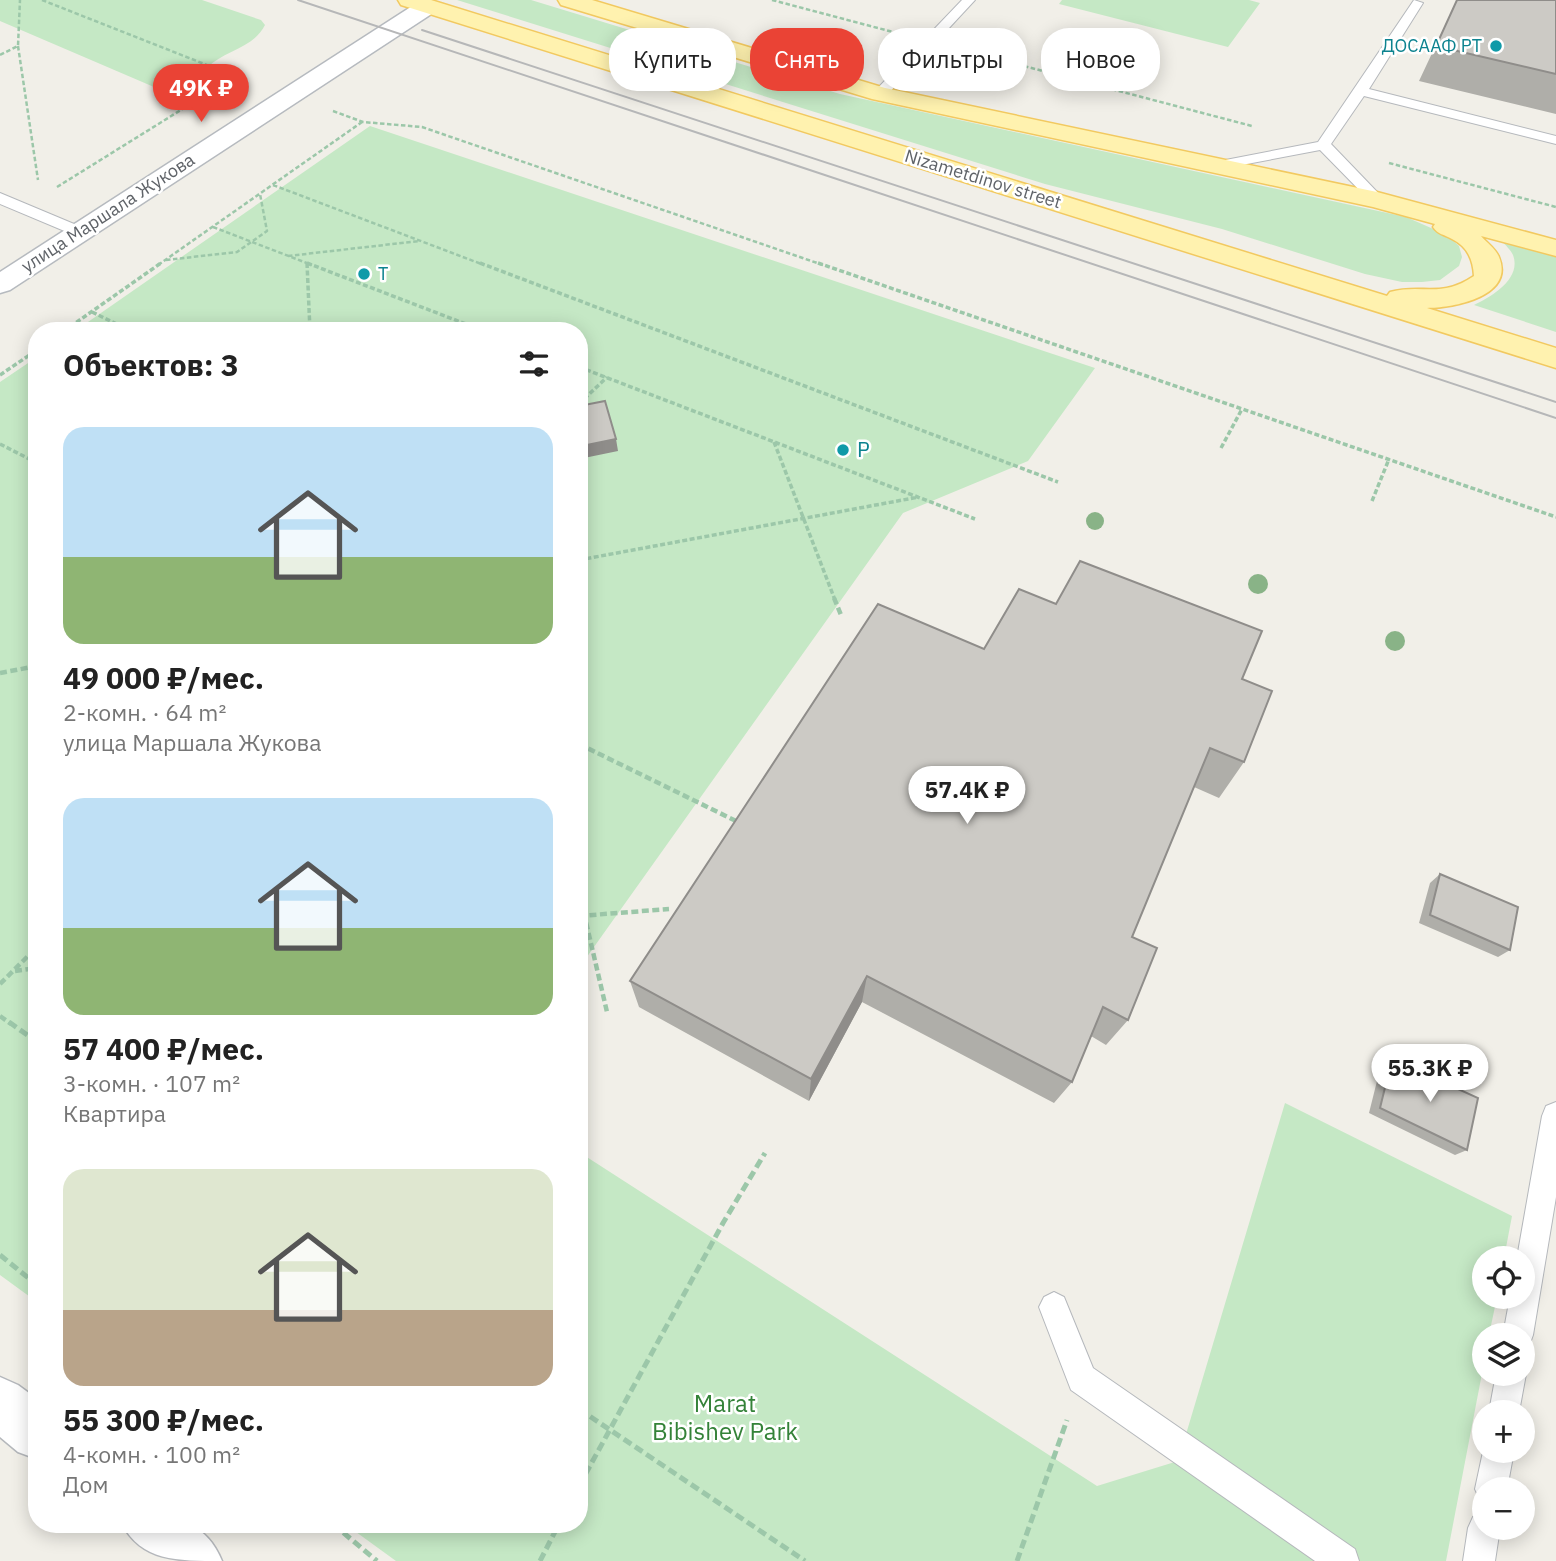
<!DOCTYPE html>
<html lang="ru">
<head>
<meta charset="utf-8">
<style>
  :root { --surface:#fff; --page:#f2f2f2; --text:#222; --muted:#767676; --accent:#ea4335 }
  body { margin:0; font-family:"IBM Plex Sans",sans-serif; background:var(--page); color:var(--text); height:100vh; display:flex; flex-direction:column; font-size:26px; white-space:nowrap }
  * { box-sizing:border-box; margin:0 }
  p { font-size:23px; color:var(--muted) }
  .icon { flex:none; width:38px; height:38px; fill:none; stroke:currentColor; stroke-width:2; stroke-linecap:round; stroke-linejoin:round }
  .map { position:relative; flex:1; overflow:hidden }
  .side { position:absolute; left:28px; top:322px; width:560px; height:1211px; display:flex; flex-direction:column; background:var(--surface); border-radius:28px; box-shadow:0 4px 18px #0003 }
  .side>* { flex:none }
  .banner { position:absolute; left:609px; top:28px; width:665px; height:63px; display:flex; gap:14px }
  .fabs { position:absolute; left:1472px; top:1246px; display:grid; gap:14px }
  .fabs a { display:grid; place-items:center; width:63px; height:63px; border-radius:50%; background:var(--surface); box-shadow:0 4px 18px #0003; font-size:35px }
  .price { position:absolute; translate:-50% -60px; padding:0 16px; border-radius:24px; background:#fff; color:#222; font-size:23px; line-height:46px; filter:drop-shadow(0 2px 4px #0008) }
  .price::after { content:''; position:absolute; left:50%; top:42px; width:21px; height:16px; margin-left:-10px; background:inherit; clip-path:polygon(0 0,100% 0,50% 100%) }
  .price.on { background:var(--accent); color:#fff }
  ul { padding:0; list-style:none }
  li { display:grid; align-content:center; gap:14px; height:371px; padding:0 35px }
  li span { display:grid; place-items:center; height:217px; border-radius:21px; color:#555 }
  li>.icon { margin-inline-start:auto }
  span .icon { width:126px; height:126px; fill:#fffc; stroke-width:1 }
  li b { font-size:30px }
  h2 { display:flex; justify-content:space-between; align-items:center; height:84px; padding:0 35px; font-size:30px }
  .chip { padding:0 24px; border-radius:28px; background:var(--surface); box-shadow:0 4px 18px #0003; font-size:24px; line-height:63px }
  .chip.on { background:var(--accent); color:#fff }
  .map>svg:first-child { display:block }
</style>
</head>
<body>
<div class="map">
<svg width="1556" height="1561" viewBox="0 0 1556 1561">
  <rect width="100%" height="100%" fill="#f1efe8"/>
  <path fill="#c5e8c5" d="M0,0H202L261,20L265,25C253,49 224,50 207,68C200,74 198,83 188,88C177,92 165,89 154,87L0,21Z
    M457,0H531L840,94L1406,217L1447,235L1459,246L1462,257L1459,266L1440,280L1422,282H1402L1365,274L1222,229L1045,184Z
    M1062,0H1249L1260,3L1228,47L1059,4Z
    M370,126L1095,368L1028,461L903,513L579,968V331H75Z
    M1502,241L1556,255V332L1474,305C1491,297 1522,279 1513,255C1511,250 1505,245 1502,241Z
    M37,357V1302L0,1275V382Z
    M1285,1103L1512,1216L1504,1258H1484V1297H1497L1489,1335H1484V1363L1446,1561H396L345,1524H579V1152L1097,1486L1178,1461Z"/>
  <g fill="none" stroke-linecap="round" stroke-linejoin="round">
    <g stroke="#b5b8bc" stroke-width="2">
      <path id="lane" d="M962,0H975L885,97H875V91Z
        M1414,0L1423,3L1369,89L1556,136V144L1364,96L1331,144L1382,197L1385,200L1382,203H1372L1320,150L1215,170L1210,169L1208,166L1210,163L1318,142Z
        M0,193L86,229L88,232L80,237L74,235L0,204Z
        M1556,1102V1197L1533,1335L1529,1346L1522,1348V1335H1503L1510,1297H1522V1258H1517L1542,1116L1546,1106Z
        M1054,1292L1064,1297L1093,1368L1355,1549L1359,1561H1315L1071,1390L1039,1307L1044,1297Z
        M1522,1365L1526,1374L1519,1412H1489L1496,1374H1522Z
        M1484,1447V1451H1514L1507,1489H1484V1502L1480,1500L1475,1489Z
        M1484,1512V1528H1500L1495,1561H1463L1468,1528L1473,1517Z"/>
    </g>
    <g stroke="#b5b8bc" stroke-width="3">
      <path id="street" d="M0,1377L18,1385L37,1399V1459L18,1452L0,1437Z
        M122,1524C168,1524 201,1511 222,1561C176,1561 142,1561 122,1524Z"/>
    </g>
    <g stroke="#b6babf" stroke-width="3">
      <path id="secondary" d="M430,0L439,6L436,11L10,290L0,293V272L420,1Z"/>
    </g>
    <g stroke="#f2c960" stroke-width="3">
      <path id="primary" d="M398,0H431L1387,296L1390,292C1423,283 1440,299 1474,276C1473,260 1468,247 1452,239C1444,234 1438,235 1433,227L1435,224L1373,207L872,99L561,5L558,0H592L885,88L1377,192L1556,240V256L1481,236C1486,242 1496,249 1499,257C1515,296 1455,308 1427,308L1556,348V368L401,5Z"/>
    </g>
    <path stroke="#9cc7a9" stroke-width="2.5" stroke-dasharray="4.5 2.5" stroke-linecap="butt" d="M42,0L245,80
      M772,0L893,32
      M972,40L987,56
      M18,46L38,180
      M963,50L1252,126
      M0,55L18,46L20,0
      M333,111L363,122L422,127L823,265
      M1389,163L1556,207
      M273,185L484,265
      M57,187L234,77
      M213,227L312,265
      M288,256L419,241
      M166,260L237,252L267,231L260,194
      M158,265L362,122"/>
    <path stroke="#9cc7a9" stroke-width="3.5" stroke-dasharray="5 2.5" stroke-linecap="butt" d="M307,263L484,331
      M307,263L310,331
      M480,263L1058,482
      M818,263L1556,517
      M92,312L131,331
      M64,331L161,263
      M579,367L975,519
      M0,375L37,350
      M579,404L607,377
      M774,442L835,600
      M0,444L37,463
      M1221,448L1242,409
      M1372,501L1389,459
      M579,560L919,497"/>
    <path stroke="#9cc7a9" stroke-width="4.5" stroke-dasharray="7 3.5" stroke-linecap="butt" d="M834,598L841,615
      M0,673L37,666
      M579,744L740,823
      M579,892L607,1012
      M579,916L669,909
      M15,971L37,968
      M0,984L37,947
      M0,1016L11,1024"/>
    <path stroke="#9cc7a9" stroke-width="5" stroke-dasharray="9 4.5" stroke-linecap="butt" d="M9,1022L37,1042
      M0,1255L37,1285
      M579,1409L805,1561
      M579,1486L723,1223L765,1153
      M333,1524L377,1561
      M540,1561L559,1524
      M1017,1561L1067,1420"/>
    <use href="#lane" fill="#fff" fill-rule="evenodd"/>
    <use href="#street" fill="#fff" fill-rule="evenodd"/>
    <use href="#secondary" fill="#fff" fill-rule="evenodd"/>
    <use href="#primary" fill="#fff2af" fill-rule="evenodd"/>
    <path stroke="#b6b7b8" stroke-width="2" d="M298,0L1556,418
      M422,30L1556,402"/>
  </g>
  <g fill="#89b387">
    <circle cx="1095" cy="521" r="9"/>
    <circle cx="1258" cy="584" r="10"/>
    <circle cx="1395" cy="641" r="10"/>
  </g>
  <path fill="#afaea9" d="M1457,0H1556V114L1419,81Z
    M1056,604L1242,679L1244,762L1219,798L1194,787L1132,937L1128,1020L1106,1045L1091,1036L1072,1082L1054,1103L862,1002L809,1101L639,1007L630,981L984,649Z
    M1440,874L1510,950L1498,957L1419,923L1430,883Z
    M1392,1059L1467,1150L1455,1155L1369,1113L1381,1065Z"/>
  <path fill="#8f8d8a" d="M616,439L618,451L584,458L582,446Z
    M867,976L862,1002L809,1101L811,1079Z"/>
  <path fill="#cccac5" stroke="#8f8d8a" stroke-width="2" d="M1457,0H1556V74L1436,46Z
    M605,401L616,439L582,446L579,437V406Z
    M1080,561L1262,631L1242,679L1272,691L1244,762L1210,748L1132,937L1157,948L1128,1020L1103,1007L1072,1082L867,976L811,1079L630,981L878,604L984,649L1019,589L1056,604Z
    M1440,874L1518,907L1510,950L1430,915Z
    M1392,1059L1478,1098L1467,1150L1380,1108Z"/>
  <g fill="#0f9aa8" stroke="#fff" stroke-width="2.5">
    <circle cx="1496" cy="46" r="7"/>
    <circle cx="364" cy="274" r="7"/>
    <circle cx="843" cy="450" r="7"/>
  </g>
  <g text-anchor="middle" stroke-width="5" stroke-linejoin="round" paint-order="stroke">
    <g font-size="18" fill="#0d838f" stroke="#fff" text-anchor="end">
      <text x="1482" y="52">ДОСААФ РТ</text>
      <text x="378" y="280" text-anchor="start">Т</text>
    </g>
    <g font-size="18" fill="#5f6368" stroke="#fff">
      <text transform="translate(983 179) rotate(17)" y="6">Nizametdinov street</text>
      <text transform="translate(108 213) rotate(-33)" y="6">улица Маршала Жукова</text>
    </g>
    <g font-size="21" fill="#0d838f" stroke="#fff" text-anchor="start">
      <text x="857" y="457">Р</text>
    </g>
    <g font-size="24" fill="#348238" stroke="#fff">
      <text x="725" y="1412">Marat<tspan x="725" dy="28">Bibishev Park</tspan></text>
    </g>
  </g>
</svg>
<div class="fabs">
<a><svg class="icon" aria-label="locate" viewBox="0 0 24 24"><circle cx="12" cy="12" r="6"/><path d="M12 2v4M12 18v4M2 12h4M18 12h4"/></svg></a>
<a><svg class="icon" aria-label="layers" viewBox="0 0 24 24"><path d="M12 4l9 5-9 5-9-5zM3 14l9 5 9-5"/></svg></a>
<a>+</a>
<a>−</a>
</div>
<b class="price on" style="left:201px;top:124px">49K ₽</b>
<b class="price" style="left:967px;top:826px">57.4K ₽</b>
<b class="price" style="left:1430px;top:1104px">55.3K ₽</b>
<div class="banner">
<a class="chip">Купить</a>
<a class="chip on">Снять</a>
<a class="chip">Фильтры</a>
<a class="chip">Новое</a>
</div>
<section class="side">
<h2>Объектов: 3<svg class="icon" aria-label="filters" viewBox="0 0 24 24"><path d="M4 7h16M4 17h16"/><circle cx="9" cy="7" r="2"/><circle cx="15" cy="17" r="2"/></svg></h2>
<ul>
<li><span style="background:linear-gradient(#bfe0f5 60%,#8fb573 0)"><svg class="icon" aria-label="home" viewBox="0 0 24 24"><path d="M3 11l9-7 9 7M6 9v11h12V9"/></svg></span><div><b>49 000 ₽/мес.</b><p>2-комн. · 64 m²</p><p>улица Маршала Жукова</p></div></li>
<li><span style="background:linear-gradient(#bfe0f5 60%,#8fb573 0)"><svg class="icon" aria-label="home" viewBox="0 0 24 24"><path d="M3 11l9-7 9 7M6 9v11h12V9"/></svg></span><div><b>57 400 ₽/мес.</b><p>3-комн. · 107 m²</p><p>Квартира</p></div></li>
<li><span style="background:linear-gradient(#dfe7d0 65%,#b9a48a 0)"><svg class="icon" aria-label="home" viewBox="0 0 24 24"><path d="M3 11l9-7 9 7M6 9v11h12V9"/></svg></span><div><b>55 300 ₽/мес.</b><p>4-комн. · 100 m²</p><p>Дом</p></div></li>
</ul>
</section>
</div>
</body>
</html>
